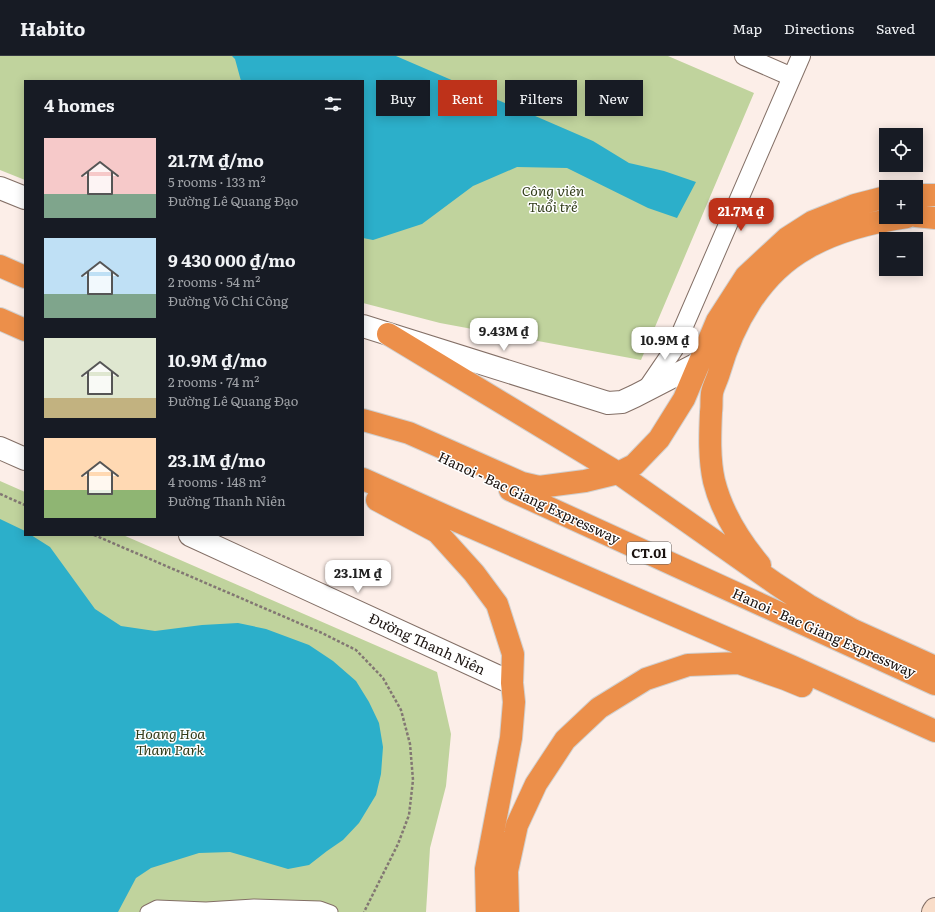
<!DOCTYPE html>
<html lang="en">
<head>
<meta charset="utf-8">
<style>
  :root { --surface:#171b24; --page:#242831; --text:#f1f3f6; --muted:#9ea1a6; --line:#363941; --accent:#be321a }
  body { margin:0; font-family:Literata,serif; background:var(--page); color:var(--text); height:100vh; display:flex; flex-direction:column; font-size:15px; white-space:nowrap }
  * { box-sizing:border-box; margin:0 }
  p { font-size:13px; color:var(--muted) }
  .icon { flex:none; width:22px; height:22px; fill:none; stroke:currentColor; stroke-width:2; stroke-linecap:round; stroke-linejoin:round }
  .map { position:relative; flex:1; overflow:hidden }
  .panel { position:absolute; left:24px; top:24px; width:340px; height:456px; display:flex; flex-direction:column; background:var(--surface); border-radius:0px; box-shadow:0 2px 10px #0003 }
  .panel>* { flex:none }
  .hud { position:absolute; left:376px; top:24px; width:380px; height:36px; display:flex; gap:8px }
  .controls { position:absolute; left:879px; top:72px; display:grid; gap:8px }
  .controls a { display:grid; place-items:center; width:44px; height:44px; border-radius:0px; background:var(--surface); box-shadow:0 2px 10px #0003; font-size:20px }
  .price { position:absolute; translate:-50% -34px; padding:0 9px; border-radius:8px; background:#fff; color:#222; font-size:13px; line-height:26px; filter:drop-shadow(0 1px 2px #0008) }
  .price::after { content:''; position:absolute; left:50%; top:24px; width:12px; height:9px; margin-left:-6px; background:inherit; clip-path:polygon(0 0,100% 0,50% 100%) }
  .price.selected { background:var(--accent); color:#fff }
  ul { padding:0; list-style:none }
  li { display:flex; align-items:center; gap:12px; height:100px; padding:0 20px }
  li span { display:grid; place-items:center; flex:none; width:112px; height:80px; border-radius:0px; color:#555 }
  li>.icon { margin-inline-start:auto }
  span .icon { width:48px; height:48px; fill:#fffc; stroke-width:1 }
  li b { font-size:17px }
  h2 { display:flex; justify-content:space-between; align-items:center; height:48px; padding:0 20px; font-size:17px }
  .tag { padding:0 14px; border-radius:0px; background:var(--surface); box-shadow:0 2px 10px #0003; font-size:14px; line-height:36px }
  .tag.selected { background:var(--accent); color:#fff }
  header { display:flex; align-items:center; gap:24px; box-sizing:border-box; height:56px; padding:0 20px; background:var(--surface); border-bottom:1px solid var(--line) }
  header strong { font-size:19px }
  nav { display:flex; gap:22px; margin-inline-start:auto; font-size:14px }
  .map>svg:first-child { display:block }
</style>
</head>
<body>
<header>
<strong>Habito</strong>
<nav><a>Map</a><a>Directions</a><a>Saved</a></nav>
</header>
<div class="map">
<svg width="935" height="856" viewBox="0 0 935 856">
  <rect width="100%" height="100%" fill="#fceee8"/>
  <path fill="#c0d39d" d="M0,0H668L754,37L641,304L440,267L363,247V25H25V124L0,114Z
    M0,425L25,436V479H123L437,616L451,678L446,730L430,792L426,856H0Z"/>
  <path fill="#2cafca" d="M232,0H396L593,85L629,107L664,115L696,126L677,162L648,152L567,112L517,111L473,130L422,168L373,184L363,182V25H241L235,3Z
    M0,463L23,474L25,475V479H31L50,491L95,553L121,570L155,575L202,569L238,567L266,573L309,589L333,605L356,625L369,646L379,667L383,691L381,718L376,739L359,767L343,784L327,795L309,809L288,813L230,796L199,797L151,812L136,822L118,856H0Z"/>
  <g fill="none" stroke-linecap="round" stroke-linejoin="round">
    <g stroke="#836f66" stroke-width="15">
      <path id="pedestrian" d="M147,856L157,851L206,853L254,850L320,852L331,856"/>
    </g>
    <g stroke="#836f66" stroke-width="20">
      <path id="minor" d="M744,0L792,21
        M646,334L674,293L801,0"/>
    </g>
    <g stroke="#836f66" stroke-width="24">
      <path id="tertiary" d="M0,132L25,142
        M363,270L608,347L622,346L635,340L699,307
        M0,392L25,403
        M190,479L512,627"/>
    </g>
    <g stroke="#836f66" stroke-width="24">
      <path id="secondary" d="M933,856L935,853"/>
    </g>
    <g stroke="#d1d0cf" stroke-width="24">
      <path id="motorway" d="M916,139H935
        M916,160L935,162
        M0,210L25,221
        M0,263L25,274
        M388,278L618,417L776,528L808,549L853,574L935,611
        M363,364L409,377L522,427L539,431L585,425L618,417L634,409L659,383L684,343L717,265L746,220L787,182L812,166L855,149L886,141
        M363,423L450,462L791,610L935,675
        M510,434L935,628
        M377,444L437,476L474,517L497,548L513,598L512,627L514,646L511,682L486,813L487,856
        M760,509C739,484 722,457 714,425C709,403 710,378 711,356C712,350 711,343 712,337C713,331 717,324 719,317C733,268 760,218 807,192C838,174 873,166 907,161
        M508,856L507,815L517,769L536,728L565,684L599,652L646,623L688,609L739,607L785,623L802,630"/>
    </g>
    <path stroke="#827773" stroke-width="2.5" stroke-dasharray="3 2" stroke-linecap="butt" d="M0,438L25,449
      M94,479L322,577L356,594L383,622L401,654L410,688L413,724L409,759L398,788L364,856"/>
    <use href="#pedestrian" stroke="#fff" stroke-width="13"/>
    <use href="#minor" stroke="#fff" stroke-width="18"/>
    <use href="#tertiary" stroke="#fff" stroke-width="22"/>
    <use href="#secondary" stroke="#f9ddc9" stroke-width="22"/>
    <use href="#motorway" stroke="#ec8f4a" stroke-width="22"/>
  </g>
  <g text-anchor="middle" stroke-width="3" stroke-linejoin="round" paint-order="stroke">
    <rect fill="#fff" stroke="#5f5a58" stroke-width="1" x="627" y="486" width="44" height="22" rx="3"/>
    <g font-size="13" font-weight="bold" fill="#1b1310">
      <text x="649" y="502">CT.01</text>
    </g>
    <g font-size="14" font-style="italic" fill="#313c19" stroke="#fff">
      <text x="553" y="140">Công viên<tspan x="553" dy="16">Tuổi trẻ</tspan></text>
      <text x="170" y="683">Hoang Hoa<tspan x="170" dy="16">Tham Park</tspan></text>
    </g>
    <g font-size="14" fill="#1b1310" stroke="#fff">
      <text transform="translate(529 442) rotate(25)" y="5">Hanoi - Bac Giang Expressway</text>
      <text transform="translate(824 577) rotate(24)" y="5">Hanoi - Bac Giang Expressway</text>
      <text transform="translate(427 588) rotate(25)" y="5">Đường Thanh Niên</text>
    </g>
  </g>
</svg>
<div class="controls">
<a><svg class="icon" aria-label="locate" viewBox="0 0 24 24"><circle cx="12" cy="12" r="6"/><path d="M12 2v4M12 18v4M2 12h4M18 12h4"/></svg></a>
<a>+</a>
<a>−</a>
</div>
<b class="price selected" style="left:741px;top:176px">21.7M ₫</b>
<b class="price" style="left:504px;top:296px">9.43M ₫</b>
<b class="price" style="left:665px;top:305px">10.9M ₫</b>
<b class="price" style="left:358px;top:538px">23.1M ₫</b>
<div class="hud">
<a class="tag">Buy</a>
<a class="tag selected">Rent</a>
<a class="tag">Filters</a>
<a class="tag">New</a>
</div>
<section class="panel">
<h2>4 homes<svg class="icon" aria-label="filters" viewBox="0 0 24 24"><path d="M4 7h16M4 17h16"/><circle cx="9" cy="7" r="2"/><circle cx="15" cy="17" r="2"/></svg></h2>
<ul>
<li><span style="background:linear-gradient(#f6c9c9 70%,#7fa58c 0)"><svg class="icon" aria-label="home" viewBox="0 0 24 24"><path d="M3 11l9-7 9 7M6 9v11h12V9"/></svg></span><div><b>21.7M ₫/mo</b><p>5 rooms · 133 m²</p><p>Đường Lê Quang Đạo</p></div></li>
<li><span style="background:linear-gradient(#bfe0f5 70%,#7fa58c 0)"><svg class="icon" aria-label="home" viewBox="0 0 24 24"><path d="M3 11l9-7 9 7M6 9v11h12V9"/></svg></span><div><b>9 430 000 ₫/mo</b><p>2 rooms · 54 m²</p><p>Đường Võ Chí Công</p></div></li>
<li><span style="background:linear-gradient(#dfe7d0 75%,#c2b280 0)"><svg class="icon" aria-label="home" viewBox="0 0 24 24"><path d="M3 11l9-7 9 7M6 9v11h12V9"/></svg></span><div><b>10.9M ₫/mo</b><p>2 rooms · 74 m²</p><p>Đường Lê Quang Đạo</p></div></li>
<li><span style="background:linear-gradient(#ffd9b3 65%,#8fb573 0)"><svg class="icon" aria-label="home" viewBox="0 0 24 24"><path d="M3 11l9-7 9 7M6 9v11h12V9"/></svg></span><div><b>23.1M ₫/mo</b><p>4 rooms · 148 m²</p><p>Đường Thanh Niên</p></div></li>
</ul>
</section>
</div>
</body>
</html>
